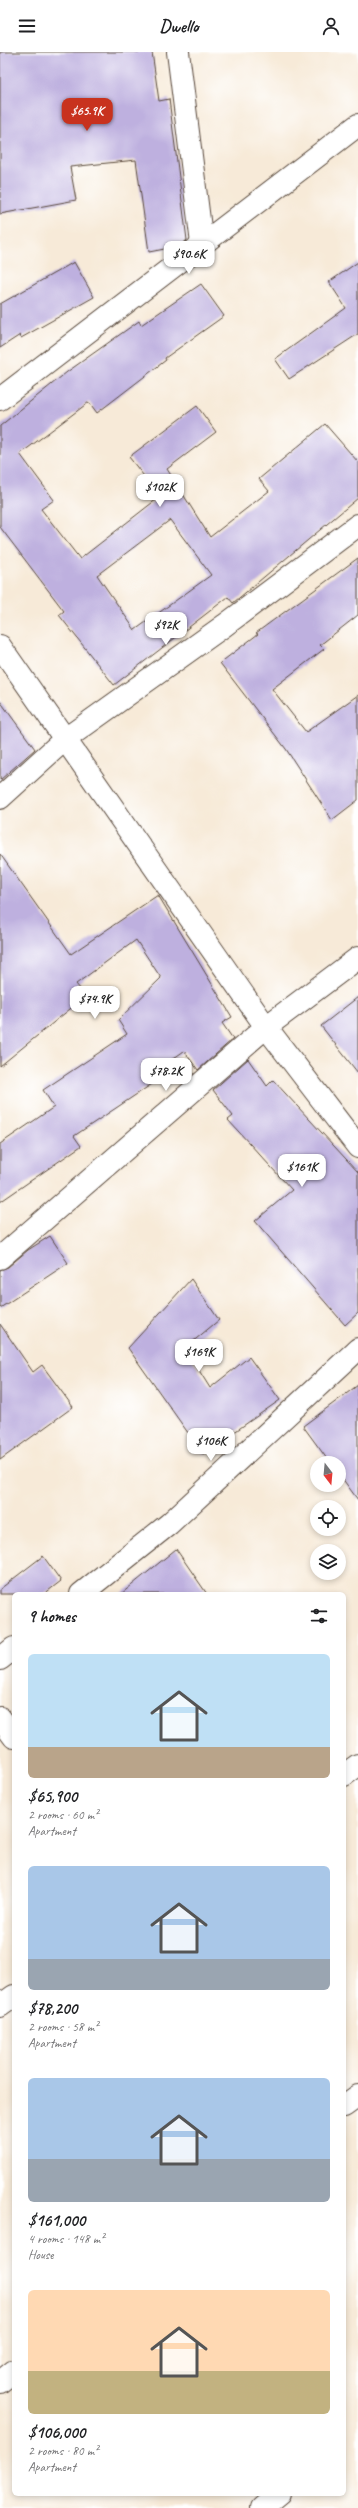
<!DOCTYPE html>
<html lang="en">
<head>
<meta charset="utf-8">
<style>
  :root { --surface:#fff; --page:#f2f2f2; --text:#202124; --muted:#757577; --accent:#c8321e }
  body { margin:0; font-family:Caveat,sans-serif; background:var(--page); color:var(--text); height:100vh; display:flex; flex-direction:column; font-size:15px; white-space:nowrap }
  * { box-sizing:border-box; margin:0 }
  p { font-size:13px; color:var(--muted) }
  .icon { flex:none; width:22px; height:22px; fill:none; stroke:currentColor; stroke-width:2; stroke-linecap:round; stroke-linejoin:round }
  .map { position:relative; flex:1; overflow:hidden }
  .drawer { position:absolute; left:12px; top:1540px; width:334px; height:904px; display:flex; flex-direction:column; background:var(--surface); border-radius:6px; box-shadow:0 2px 6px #0003 }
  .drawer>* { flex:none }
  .needle { width:26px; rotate:164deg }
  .controls { position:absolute; left:310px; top:1404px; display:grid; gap:8px }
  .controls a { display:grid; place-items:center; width:36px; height:36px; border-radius:50%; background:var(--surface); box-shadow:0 2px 6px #0003; font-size:20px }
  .price { position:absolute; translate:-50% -34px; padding:0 9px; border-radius:8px; background:#fff; color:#222; font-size:13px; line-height:26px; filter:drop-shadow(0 1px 2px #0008) }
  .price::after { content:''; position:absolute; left:50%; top:24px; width:12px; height:9px; margin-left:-6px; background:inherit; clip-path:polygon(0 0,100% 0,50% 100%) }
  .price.active { background:var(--accent); color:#fff }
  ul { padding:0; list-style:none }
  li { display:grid; align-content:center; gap:8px; height:212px; padding:0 16px }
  li span { display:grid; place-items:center; height:124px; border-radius:6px; color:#555 }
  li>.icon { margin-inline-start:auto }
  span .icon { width:72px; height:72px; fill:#fffc; stroke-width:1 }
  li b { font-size:17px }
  h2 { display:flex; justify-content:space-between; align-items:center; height:48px; padding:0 16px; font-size:17px }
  header { display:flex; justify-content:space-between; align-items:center; height:52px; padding:0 16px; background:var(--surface); font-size:18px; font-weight:800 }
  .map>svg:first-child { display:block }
</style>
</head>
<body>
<header><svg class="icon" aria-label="menu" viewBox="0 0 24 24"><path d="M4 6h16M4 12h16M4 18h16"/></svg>Dwello<svg class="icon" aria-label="person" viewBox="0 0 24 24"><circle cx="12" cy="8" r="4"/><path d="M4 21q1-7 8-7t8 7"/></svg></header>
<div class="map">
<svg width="358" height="2456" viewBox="0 0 358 2456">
  <rect width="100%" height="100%" fill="#fff"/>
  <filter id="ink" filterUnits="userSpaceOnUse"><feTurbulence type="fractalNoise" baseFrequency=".025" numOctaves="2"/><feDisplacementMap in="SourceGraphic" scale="8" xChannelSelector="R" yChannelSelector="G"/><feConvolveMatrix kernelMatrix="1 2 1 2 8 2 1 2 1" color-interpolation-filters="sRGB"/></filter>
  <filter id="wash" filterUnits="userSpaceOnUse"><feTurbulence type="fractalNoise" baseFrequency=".012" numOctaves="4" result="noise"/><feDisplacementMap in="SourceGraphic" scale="16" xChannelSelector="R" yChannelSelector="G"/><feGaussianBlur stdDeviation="0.9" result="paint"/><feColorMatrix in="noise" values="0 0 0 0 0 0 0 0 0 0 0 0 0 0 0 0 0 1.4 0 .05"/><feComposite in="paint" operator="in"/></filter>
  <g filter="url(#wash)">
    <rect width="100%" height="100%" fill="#f7ead8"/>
    <g id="blocks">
      <path fill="#beb0df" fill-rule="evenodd" d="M0,0H152L159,49L169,47L187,188L180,194L149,200L136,108L70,115L76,148L0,162Z
        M74,210L94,245L21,286L20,283L0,296V252Z
        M358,210V282L289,327L275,307L346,256L329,230Z
        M201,232L224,264L165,306L166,308L97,361L89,350L20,402L54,448L41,457L80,507L157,447L152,439L154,437L129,405L197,354L216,380L167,417L210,485L269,439L259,427L325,372L358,410V446L233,551L228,545L114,633L59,563L64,559L0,475V374L67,320L139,269L141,273ZM170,468L211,523L135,578L97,523Z
        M358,506V563L320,593L324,597L272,637L306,680L358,643V748L332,768L286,697L220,611L258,582L256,581Z
        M0,649L35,697L0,728Z
        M0,802L71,902L158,843L232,965L222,971L233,987L198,1018L184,999L147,1025L152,1032L74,1084L81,1094L0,1150V1092L54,1055L43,1038L127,982L118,968L161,926L136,888L76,932L86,944L0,1014Z
        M358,945V1021L321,974Z
        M248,1007L267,1034L273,1028L358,1120V1261L345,1273L255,1169L292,1138L228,1068L233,1064L213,1038Z
        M50,1184L68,1211L0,1256V1218L8,1215L28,1198Z
        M191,1227L219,1268L185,1296L210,1336L249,1305L280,1348L203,1402L128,1296Z
        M0,1272L33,1320L42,1313L73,1355L0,1408Z
        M358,1333V1448L339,1422V1411H330L303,1374Z
        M176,1497L207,1542H121Z
        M43,1504L61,1529L44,1542H0V1537Z"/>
    </g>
  </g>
  <g filter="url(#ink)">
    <use href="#blocks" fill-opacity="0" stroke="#57473a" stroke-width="1"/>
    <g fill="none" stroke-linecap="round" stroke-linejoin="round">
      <g stroke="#57473a" stroke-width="24">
        <path id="street" d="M178,0L202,192
          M0,347L358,73
          M0,594L266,975L358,1095
          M0,746L64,688L225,573L358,473
          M0,1206L266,975L358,906
          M81,1542L169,1472L358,1297
          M0,1607L14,1596
          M0,1666L14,1685
          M344,1723L358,1713
          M0,1954L14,1944
          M344,2054L358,2044
          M0,2330L14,2319
          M262,2456L279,2442"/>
      </g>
      <use href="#street" stroke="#fff" stroke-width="22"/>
    </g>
  </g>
</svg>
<div class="controls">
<a><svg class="needle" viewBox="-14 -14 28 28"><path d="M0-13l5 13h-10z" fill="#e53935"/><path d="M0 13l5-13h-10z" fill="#757577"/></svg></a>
<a><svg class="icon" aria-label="locate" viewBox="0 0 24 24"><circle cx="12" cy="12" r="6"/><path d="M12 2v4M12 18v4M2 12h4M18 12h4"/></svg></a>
<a><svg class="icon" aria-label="layers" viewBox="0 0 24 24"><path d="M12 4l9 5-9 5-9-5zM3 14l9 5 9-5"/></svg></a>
</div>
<b class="price active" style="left:87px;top:80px">$65.9K</b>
<b class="price" style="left:189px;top:223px">$90.6K</b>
<b class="price" style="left:160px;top:456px">$102K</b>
<b class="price" style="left:166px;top:594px">$92K</b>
<b class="price" style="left:95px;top:968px">$74.9K</b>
<b class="price" style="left:166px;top:1040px">$78.2K</b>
<b class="price" style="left:302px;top:1136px">$161K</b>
<b class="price" style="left:199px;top:1321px">$169K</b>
<b class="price" style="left:211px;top:1410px">$106K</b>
<section class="drawer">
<h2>9 homes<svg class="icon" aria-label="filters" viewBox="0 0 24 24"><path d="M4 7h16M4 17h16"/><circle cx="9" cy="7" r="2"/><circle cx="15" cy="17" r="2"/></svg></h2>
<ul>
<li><span style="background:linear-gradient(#bfe0f5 75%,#b9a48a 0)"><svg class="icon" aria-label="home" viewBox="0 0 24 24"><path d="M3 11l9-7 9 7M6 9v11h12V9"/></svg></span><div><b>$65,900</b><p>2 rooms · 60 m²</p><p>Apartment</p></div></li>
<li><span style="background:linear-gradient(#a9c7e8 75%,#9aa5b1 0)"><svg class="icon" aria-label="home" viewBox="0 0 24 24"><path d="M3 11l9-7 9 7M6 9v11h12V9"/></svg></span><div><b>$78,200</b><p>2 rooms · 58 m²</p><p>Apartment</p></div></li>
<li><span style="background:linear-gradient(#a9c7e8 65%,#9aa5b1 0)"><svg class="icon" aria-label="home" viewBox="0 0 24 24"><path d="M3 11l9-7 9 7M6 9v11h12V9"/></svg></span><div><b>$161,000</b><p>4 rooms · 148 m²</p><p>House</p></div></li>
<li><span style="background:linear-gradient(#ffd9b3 65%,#c2b280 0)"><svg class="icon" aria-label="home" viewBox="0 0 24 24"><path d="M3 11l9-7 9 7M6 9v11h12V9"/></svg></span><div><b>$106,000</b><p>2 rooms · 80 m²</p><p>Apartment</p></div></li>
</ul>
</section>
</div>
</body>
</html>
